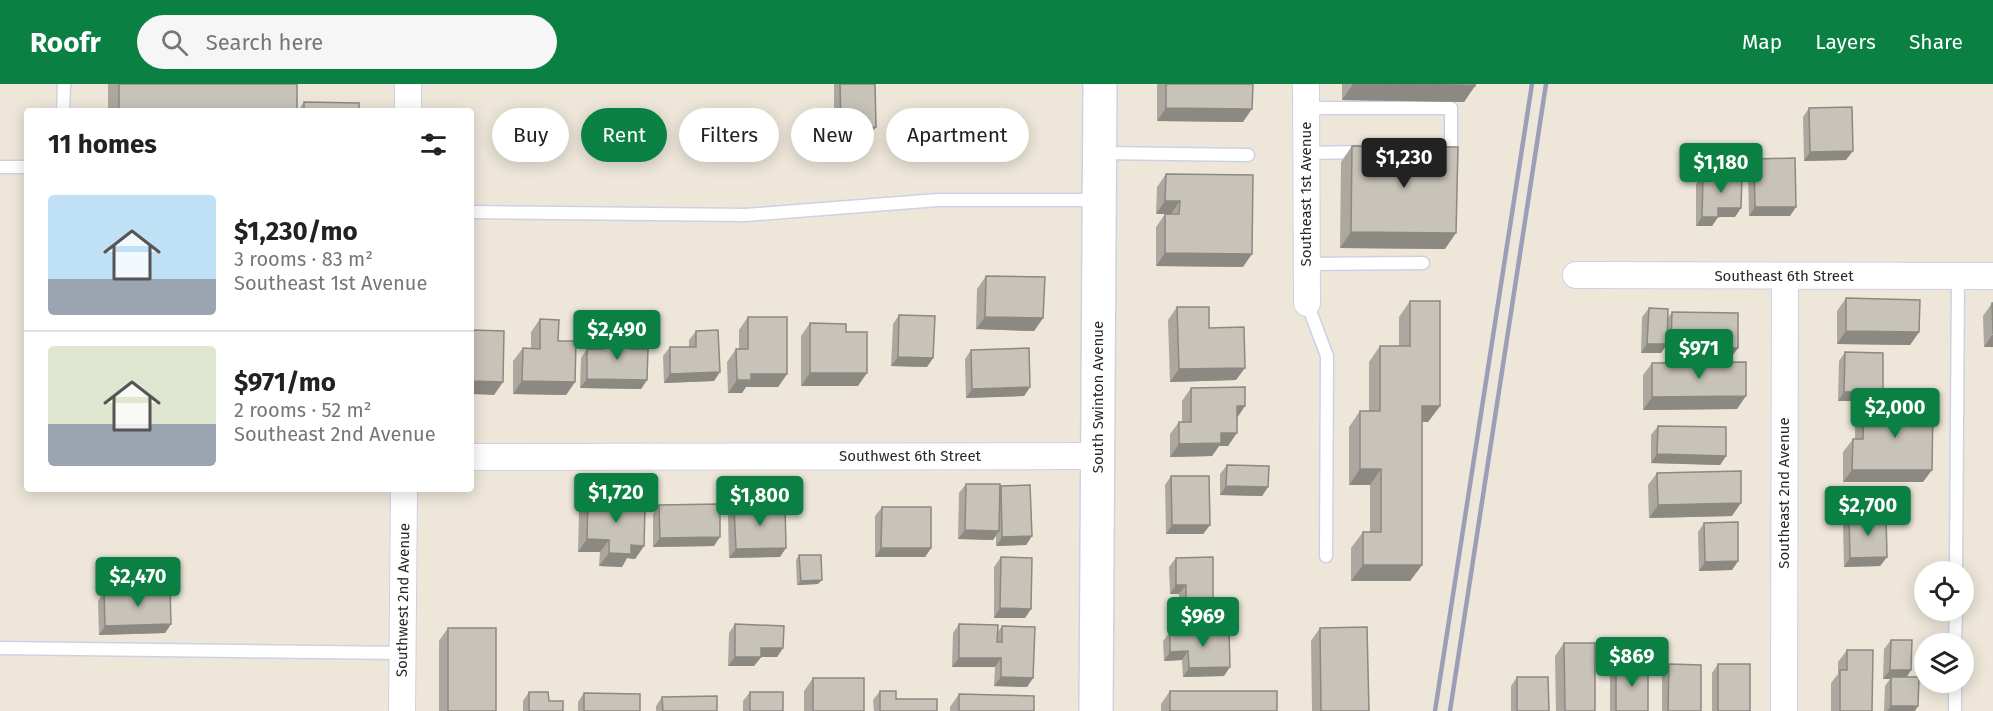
<!DOCTYPE html>
<html lang="en">
<head>
<meta charset="utf-8">
<style>
  :root { --surface:#fff; --page:#f6f6f6; --text:#222; --muted:#767676; --line:#e0e0e0; --accent:#0b8043 }
  body { margin:0; font-family:"Fira Sans",sans-serif; background:var(--page); color:var(--text); height:100vh; display:flex; flex-direction:column; font-size:22px; white-space:nowrap }
  * { box-sizing:border-box; margin:0 }
  p { font-size:20px; color:var(--muted) }
  .icon { flex:none; width:33px; height:33px; fill:none; stroke:currentColor; stroke-width:2; stroke-linecap:round; stroke-linejoin:round }
  .map { position:relative; flex:1; overflow:hidden }
  .side { position:absolute; left:24px; top:24px; width:450px; height:384px; display:flex; flex-direction:column; background:var(--surface); border-radius:6px; box-shadow:0 3px 15px #0003 }
  .side>* { flex:none }
  .top-card { position:absolute; left:492px; top:24px; width:570px; height:54px; display:flex; gap:12px }
  .controls { position:absolute; left:1914px; top:477px; display:grid; gap:12px }
  .controls a { display:grid; place-items:center; width:60px; height:60px; border-radius:50%; background:var(--surface); box-shadow:0 3px 15px #0003; font-size:30px }
  .price { position:absolute; translate:-50% -51px; padding:0 14px; border-radius:6px; background:var(--accent); color:#fff; font-size:20px; line-height:39px; filter:drop-shadow(0 2px 3px #0008) }
  .price::after { content:''; position:absolute; left:50%; top:36px; width:18px; height:14px; margin-left:-9px; background:inherit; clip-path:polygon(0 0,100% 0,50% 100%) }
  .price.current { background:#222; color:#fff }
  ul { padding:0; list-style:none }
  li { display:flex; align-items:center; gap:18px; height:150px; padding:0 24px }
  li+li { border-top:2px solid var(--line) }
  li span { display:grid; place-items:center; flex:none; width:168px; height:120px; border-radius:6px; color:#555 }
  li>.icon { margin-inline-start:auto }
  span .icon { width:72px; height:72px; fill:#fffc; stroke-width:1 }
  li b { font-size:26px }
  h2 { display:flex; justify-content:space-between; align-items:center; height:72px; padding:0 24px; font-size:26px }
  .chip { padding:0 21px; border-radius:27px; background:var(--surface); box-shadow:0 3px 15px #0003; font-size:21px; line-height:54px }
  .chip.current { background:var(--accent); color:#fff }
  header { display:flex; align-items:center; gap:36px; box-sizing:border-box; height:84px; padding:0 30px; background:var(--accent); color:#fff }
  header strong { font-size:28px }
  nav { display:flex; gap:33px; margin-inline-start:auto; font-size:21px }
  .search { width:420px; height:54px; background:var(--page); display:flex; align-items:center; gap:15px; box-sizing:border-box; padding:0 21px; border-radius:33px; color:var(--muted); font-size:22px }
  .map>svg:first-child { display:block }
</style>
</head>
<body>
<header>
<strong>Roofr</strong>
<div class="search"><svg class="icon" aria-label="search" viewBox="0 0 24 24"><circle cx="10" cy="10" r="6"/><path d="M15 15l6 6"/></svg>Search here</div>
<nav><a>Map</a><a>Layers</a><a>Share</a></nav>
</header>
<div class="map">
<svg width="1993" height="627" viewBox="0 0 1993 627">
  <rect width="100%" height="100%" fill="#ede6d9"/>
  <g fill="none" stroke-linecap="round" stroke-linejoin="round">
    <g stroke="#ced1e4" stroke-width="15">
      <path id="lane" d="M1306,24H1451V68H1440
        M63,27L64,0
        M1101,69L1248,71
        M1306,69L1363,68
        M0,83H27
        M471,128L746,131L938,116H1098
        M1306,180L1423,179
        M1307,219L1327,272L1326,472
        M1956,488L1958,192
        M1955,560L1956,526
        M0,564L403,569
        M1955,627V598"/>
    </g>
    <g stroke="#ced1e4" stroke-width="28">
      <path id="street" d="M1306,0L1307,219
        M408,27V0
        M1576,191L1993,192
        M471,373L1097,372
        M402,627L404,405
        M1784,627L1785,192"/>
    </g>
    <g stroke="#ced1e4" stroke-width="36">
      <path id="secondary" d="M1096,627L1100,0"/>
    </g>
    <use href="#lane" stroke="#fff" stroke-width="12"/>
    <use href="#street" stroke="#fff" stroke-width="26"/>
    <use href="#secondary" stroke="#fff" stroke-width="33"/>
    <path stroke="#9c9db6" stroke-width="4.5" d="M1435,627L1532,0
      M1450,627L1546,0"/>
  </g>
  <path fill="#aca89f" d="M108,0H297V27H108Z
    M834,0H875L876,43L869,52L834,53Z
    M1157,0H1253L1243,38L1157,37Z
    M1342,0H1475L1464,18L1342,16Z
    M304,18L359,27H298Z
    M1809,24L1846,76L1804,77L1803,33Z
    M1352,62L1445,165L1340,164L1341,78Z
    M1754,75L1790,132H1749L1748,84Z
    M1166,90L1243,183L1156,182V143L1165,130H1156L1157,103Z
    M1703,91L1735,133H1718L1712,142H1696V100Z
    M986,192L1043,234L1034,247L976,245L977,205Z
    M1846,214L1919,248L1910,261L1837,260V227Z
    M1410,217L1440,322L1428,338H1422V481L1410,497H1351V464L1363,448H1370V401H1349V343L1360,327H1369V278L1380,262H1399V233Z
    M1992,219L1993,263H1984L1983,232Z
    M1177,223L1209,244L1236,296L1170,298L1168,236Z
    M1649,224L1668,234L1672,228L1738,264L1731,273L1665,272V263L1661,269H1641L1642,233Z
    M899,231L933,274L927,283L891,282L893,240Z
    M748,233L787,290L778,303H746L742,309H728L727,278L736,265H739V246Z
    M540,235L575,298L566,311L513,310V277L523,264H531V248Z
    M810,239L846,248L858,302H801V252Z
    M696,247L714,297L664,299L663,272L670,263H689V256Z
    M604,254L631,265L647,296L641,305L580,304L581,274L587,265H598V263Z
    M971,266L1030,303L1024,312L966,314L965,275Z
    M1845,268L1883,308L1876,317H1838L1839,277Z
    M1652,279L1737,325L1643,326V291Z
    M1191,304L1245,322L1237,334L1228,362H1219L1212,372L1170,373V350L1179,338H1182V317Z
    M1864,322L1923,398H1843V368L1853,355H1855V335Z
    M1658,342L1726,372L1720,381L1651,379V351Z
    M1227,381L1268,403L1262,412L1220,411V390Z
    M1657,389L1732,432L1649,434L1648,401Z
    M1171,392L1210,441L1203,450H1166L1165,401Z
    M966,400L1000,403L1001,402L1032,452L1026,461L996,462V451L993,456L958,455L959,409Z
    M588,414L625,423L644,462L635,475L627,474L622,483L599,482L600,468H578L579,427Z
    M659,421L714,462L653,463V430Z
    M734,423L780,473L729,474L728,432Z
    M882,423L931,464L925,473H875V432Z
    M1849,432L1887,473L1880,482L1844,483L1843,441Z
    M1704,439L1738,477L1732,486L1699,487L1698,448Z
    M799,471L818,500L797,501L796,476Z
    M1001,473L1031,525L1025,534H994V483Z
    M1176,474L1207,532H1180L1179,510H1170L1169,483Z
    M104,508L171,540L165,549L99,551L98,517Z
    M735,540L783,564L777,573H761L754,582H728L729,549Z
    M959,540L997,549L1002,542L1033,594L1027,603L994,602L995,583H952L953,549Z
    M448,544L496,627H439V557Z
    M1320,544L1369,627H1312L1311,557Z
    M1170,548L1224,592L1183,593L1182,576L1164,577L1163,557Z
    M1891,556L1911,586L1906,593L1915,627H1884L1885,602L1890,595H1883L1884,565Z
    M1564,559L1595,627H1556L1555,572Z
    M1847,566L1872,627H1831V599L1838,590V578Z
    M1669,580L1701,627H1662V589Z
    M1718,580L1750,627H1712V589Z
    M1616,581L1648,627H1610V590Z
    M1517,593L1549,627H1511V602Z
    M813,594L864,627H804V607Z
    M880,607L896,615L937,627H874L873,616Z
    M1170,607L1277,627H1161V620Z
    M529,608L563,627H523V617Z
    M750,608L783,627H743V617Z
    M584,609L640,627H578V618Z
    M959,610L1034,627H950V623Z
    M662,613L717,627H656V622Z"/>
  <path fill="#8c8882" d="M1353,0L1475,2L1464,18L1342,16Z
    M1166,24L1252,25L1243,38L1157,37Z
    M876,43L869,52L834,53L841,44Z
    M1853,67L1846,76L1804,77L1810,68Z
    M1165,117H1180L1171,130H1156Z
    M1755,123H1796L1790,132H1749Z
    M1718,124H1741L1735,133H1712Z
    M1702,133H1718L1712,142H1696Z
    M1351,148L1456,149L1445,165L1340,164Z
    M1165,169L1252,170L1243,183L1156,182Z
    M985,233L1043,234L1034,247L976,245Z
    M1846,247L1919,248L1910,261L1837,260Z
    M1993,250V263H1984Z
    M1647,260H1667L1661,269H1641Z
    M1671,263L1738,264L1731,273L1665,272Z
    M898,273L933,274L927,283L891,282Z
    M1245,284L1236,296L1170,298L1179,285Z
    M720,288L714,297L664,299L670,290Z
    M810,289H867L858,302H801Z
    M751,290H787L778,303H746L742,309H728L737,296Z
    M587,295L647,296L641,305L580,304Z
    M471,297L503,298L494,311L471,310Z
    M522,297L575,298L566,311L513,310Z
    M1030,303L1024,312L966,314L972,305Z
    M1844,308H1883L1876,317H1838Z
    M1746,312L1737,325L1643,326L1652,313Z
    M1237,322H1245L1236,335Z
    M1422,322H1440L1428,338H1410Z
    M1221,349H1237L1228,362H1219L1212,372L1170,373L1179,360Z
    M1657,370L1726,372L1720,381L1651,379Z
    M1360,385H1381L1370,401H1349Z
    M1852,386H1932L1923,398H1843Z
    M1226,402L1268,403L1262,412L1220,411Z
    M1741,419L1732,432L1649,434L1658,421Z
    M1172,441H1210L1203,450H1166Z
    M965,446L999,447L993,456L958,455Z
    M1032,452L1026,461L996,462L1002,453Z
    M720,453L714,462L653,463L660,454Z
    M587,455L609,456L600,468H578Z
    M631,461L644,462L635,475L627,474L622,483L599,482L609,469Z
    M786,464L780,473L729,474L736,465Z
    M881,464H931L925,473H875Z
    M1887,473L1880,482L1844,483L1850,474Z
    M1738,477L1732,486L1699,487L1705,478Z
    M1363,481H1422L1410,497H1351Z
    M822,496L818,500L797,501L801,497Z
    M1176,501H1186L1179,510H1170Z
    M1186,523H1213L1207,532H1180Z
    M1000,524L1031,525L1025,534H994Z
    M171,540L165,549L99,551L105,542Z
    M761,564H783L777,573H754Z
    M1188,567L1182,576L1164,577L1170,568Z
    M735,573H761L754,582H728Z
    M959,574H1001L995,583H952Z
    M1230,583L1224,592L1183,593L1189,584Z
    M1890,586H1911L1905,596L1891,593L1890,595H1883Z
    M1001,593L1033,594L1027,603L994,602Z
    M1891,622H1918L1915,627H1887Z"/>
  <path fill="#c8c3b9" stroke="#8c8882" stroke-width="1.5" d="M119,0H297V27H119Z
    M840,0H875L876,43L841,44Z
    M1166,0H1253L1252,25L1166,24Z
    M1353,0H1475V2Z
    M304,18L359,19V27H304Z
    M1852,23L1853,67L1810,68L1809,24Z
    M1352,62L1458,63L1456,149L1351,148Z
    M1795,74L1796,123H1755L1754,75Z
    M1166,90L1253,91L1252,170L1165,169V130H1179L1180,117H1165Z
    M1703,91H1742L1741,124H1718V133H1702Z
    M986,192L1045,193L1043,234L985,233Z
    M1846,214L1920,216L1919,248L1846,247Z
    M1410,217H1440V322H1422V481H1363V448H1381V385H1360V327H1380V262H1410Z
    M1992,219H1993V250Z
    M1177,223H1209V244L1244,243L1245,284L1179,285Z
    M1649,224L1668,225L1667,260H1647Z
    M1672,228L1738,229V264L1671,263Z
    M899,231L935,232L933,274L898,273Z
    M748,233H787V290H751V296H737L736,265H748Z
    M540,235L559,236L558,257H576L575,298L522,297L523,264L540,265Z
    M810,239L846,240V248H867V289H810Z
    M471,246L504,247L503,298L471,297Z
    M718,246L720,288L670,290V263H696V247Z
    M604,254H631V265H648L647,296L587,295V265H604Z
    M1029,264L1030,303L972,305L971,266Z
    M1845,268L1883,269V308H1844Z
    M1746,278V312L1652,313V279Z
    M1245,303V322H1237V349H1221V359L1179,360V338H1191V304Z
    M1864,322H1933L1932,386H1852L1853,355H1863Z
    M1658,342L1726,343V372L1657,370Z
    M1227,381L1269,382L1268,403L1226,402Z
    M1741,387V419L1658,421L1657,389Z
    M1171,392H1209L1210,441H1172Z
    M966,400H1000L999,447L965,446Z
    M1030,401L1032,452L1002,453L1001,402Z
    M588,414L626,415L625,423L645,424L644,462L631,461V470L609,469V456L587,455Z
    M720,420V453L660,454L659,421Z
    M785,422L786,464L736,465L734,423Z
    M882,423H931V464H881Z
    M1849,432H1886L1887,473L1850,474Z
    M1738,438V477L1705,478L1704,439Z
    M799,471H821L822,496L801,497Z
    M1001,473L1032,474L1031,525L1000,524Z
    M1213,473V523H1186V501H1176V474Z
    M170,506L171,540L105,542L104,508Z
    M735,540L784,542L783,564H761V573H735Z
    M959,540L998,541L997,558H1002V542L1035,543L1033,594L1001,593V574H959Z
    M1367,543L1369,627H1321L1320,544Z
    M448,544H496V627H448Z
    M1229,546L1230,583L1189,584L1188,567L1170,568V548Z
    M1891,556H1912L1911,586H1890Z
    M1564,559H1595V627H1565Z
    M1847,566H1873L1872,627H1840V586H1847Z
    M1669,580L1701,581V627H1668Z
    M1718,580H1750V627H1718Z
    M1616,581H1648V627H1616Z
    M1517,593H1548L1549,627H1517Z
    M1891,593H1919L1918,622H1891Z
    M813,594H864V627H813Z
    M880,607H896V615H937V627H880Z
    M1170,607H1277V627H1170Z
    M529,608H548L549,617H563V627H529Z
    M750,608H783V627H750Z
    M584,609L640,610V627H584Z
    M959,610L1034,612V627H959Z
    M717,612V627H663L662,613Z"/>
  <g text-anchor="middle" stroke-width="5" stroke-linejoin="round" paint-order="stroke">
    <g font-size="15" fill="#292929" stroke="#fff">
      <text transform="translate(1306 110) rotate(-90)" y="5">Southeast 1st Avenue</text>
      <text x="1784" y="197">Southeast 6th Street</text>
      <text transform="translate(1098 313) rotate(-90)" y="5">South Swinton Avenue</text>
      <text x="910" y="377">Southwest 6th Street</text>
      <text transform="translate(1784 409) rotate(-90)" y="5">Southeast 2nd Avenue</text>
      <text transform="translate(403 516) rotate(-89)" y="5">Southwest 2nd Avenue</text>
    </g>
  </g>
</svg>
<div class="controls">
<a><svg class="icon" aria-label="locate" viewBox="0 0 24 24"><circle cx="12" cy="12" r="6"/><path d="M12 2v4M12 18v4M2 12h4M18 12h4"/></svg></a>
<a><svg class="icon" aria-label="layers" viewBox="0 0 24 24"><path d="M12 4l9 5-9 5-9-5zM3 14l9 5 9-5"/></svg></a>
</div>
<b class="price current" style="left:1404px;top:105px">$1,230</b>
<b class="price" style="left:1721px;top:110px">$1,180</b>
<b class="price" style="left:617px;top:277px">$2,490</b>
<b class="price" style="left:1699px;top:296px">$971</b>
<b class="price" style="left:1895px;top:355px">$2,000</b>
<b class="price" style="left:616px;top:440px">$1,720</b>
<b class="price" style="left:760px;top:443px">$1,800</b>
<b class="price" style="left:1868px;top:453px">$2,700</b>
<b class="price" style="left:138px;top:524px">$2,470</b>
<b class="price" style="left:1203px;top:564px">$969</b>
<b class="price" style="left:1632px;top:604px">$869</b>
<div class="top-card">
<a class="chip">Buy</a>
<a class="chip current">Rent</a>
<a class="chip">Filters</a>
<a class="chip">New</a>
<a class="chip">Apartment</a>
</div>
<section class="side">
<h2>11 homes<svg class="icon" aria-label="filters" viewBox="0 0 24 24"><path d="M4 7h16M4 17h16"/><circle cx="9" cy="7" r="2"/><circle cx="15" cy="17" r="2"/></svg></h2>
<ul>
<li><span style="background:linear-gradient(#bfe0f5 70%,#9aa5b1 0)"><svg class="icon" aria-label="home" viewBox="0 0 24 24"><path d="M3 11l9-7 9 7M6 9v11h12V9"/></svg></span><div><b>$1,230/mo</b><p>3 rooms · 83 m²</p><p>Southeast 1st Avenue</p></div></li>
<li><span style="background:linear-gradient(#dfe7d0 65%,#9aa5b1 0)"><svg class="icon" aria-label="home" viewBox="0 0 24 24"><path d="M3 11l9-7 9 7M6 9v11h12V9"/></svg></span><div><b>$971/mo</b><p>2 rooms · 52 m²</p><p>Southeast 2nd Avenue</p></div></li>
</ul>
</section>
</div>
</body>
</html>
